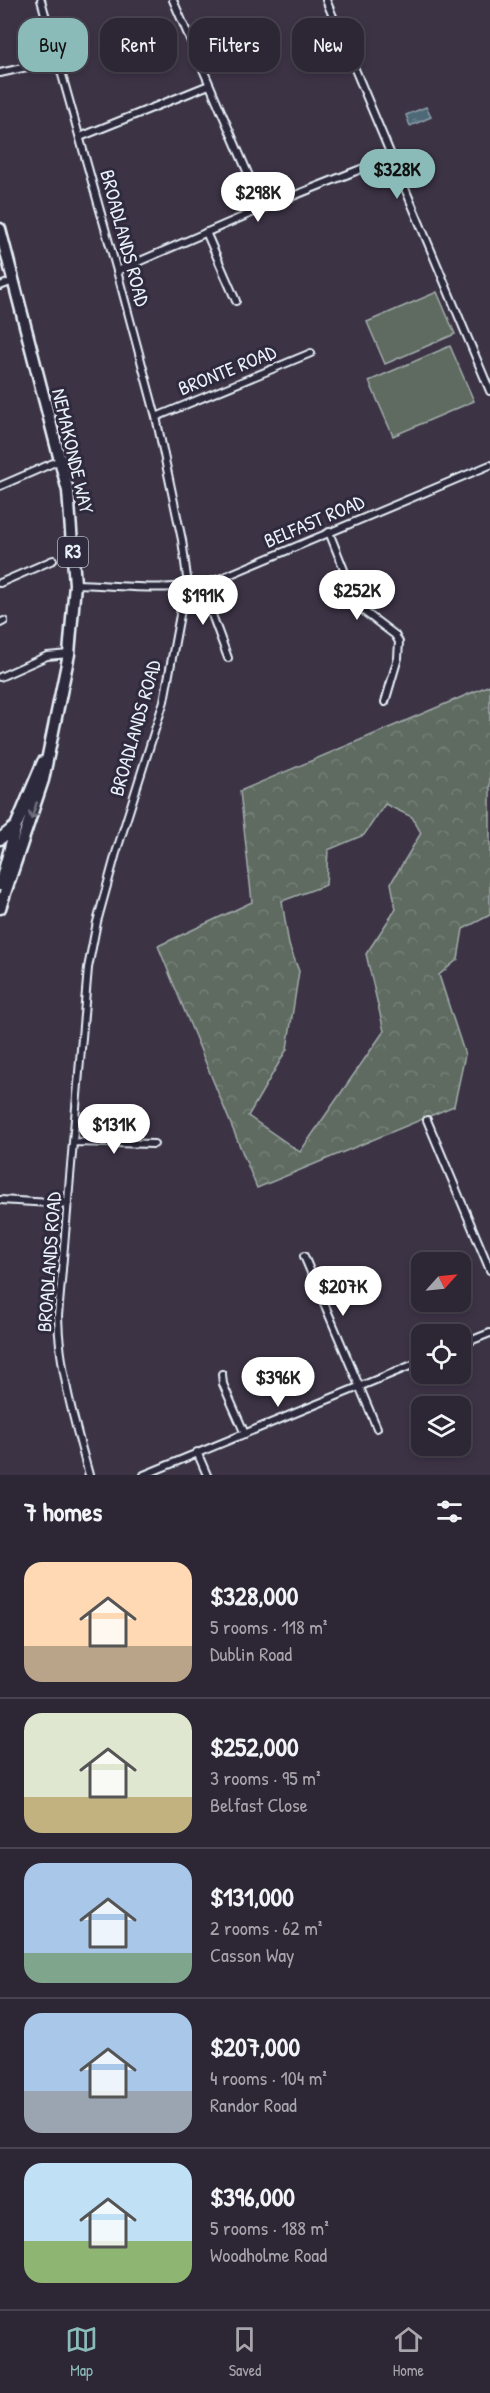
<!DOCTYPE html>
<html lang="en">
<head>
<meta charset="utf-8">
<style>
  :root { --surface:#2d2634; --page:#393240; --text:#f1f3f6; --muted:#a7a5ac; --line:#48434f; --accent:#8bbbb9 }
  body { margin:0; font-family:"Patrick Hand",sans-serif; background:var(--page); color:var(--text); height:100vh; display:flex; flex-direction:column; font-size:22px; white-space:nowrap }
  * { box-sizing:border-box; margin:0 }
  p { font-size:20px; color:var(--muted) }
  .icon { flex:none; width:33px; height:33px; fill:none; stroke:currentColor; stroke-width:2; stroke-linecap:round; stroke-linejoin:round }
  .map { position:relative; height:1475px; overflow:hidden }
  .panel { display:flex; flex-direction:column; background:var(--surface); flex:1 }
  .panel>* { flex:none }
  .top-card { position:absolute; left:18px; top:18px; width:454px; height:54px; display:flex; gap:12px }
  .needle { width:39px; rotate:63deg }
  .fabs { position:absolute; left:411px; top:1252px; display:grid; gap:12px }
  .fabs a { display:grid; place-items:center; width:60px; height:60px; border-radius:12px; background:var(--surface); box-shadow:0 3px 9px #0003,0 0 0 2px var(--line); font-size:30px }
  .price { position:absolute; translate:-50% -51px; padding:0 14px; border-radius:21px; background:#fff; color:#222; font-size:20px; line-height:39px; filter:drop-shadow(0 2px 3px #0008) }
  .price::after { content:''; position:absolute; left:50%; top:36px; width:18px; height:14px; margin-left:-9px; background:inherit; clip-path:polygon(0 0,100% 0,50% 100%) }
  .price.current { background:var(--accent); color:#111 }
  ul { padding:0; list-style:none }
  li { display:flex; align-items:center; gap:18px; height:150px; padding:0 24px }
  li+li { border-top:2px solid var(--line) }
  li span { display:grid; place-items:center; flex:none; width:168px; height:120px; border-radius:18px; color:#555 }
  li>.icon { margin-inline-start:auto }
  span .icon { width:72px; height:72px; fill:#fffc; stroke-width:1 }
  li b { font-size:26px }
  h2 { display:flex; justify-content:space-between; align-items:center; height:72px; padding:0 24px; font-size:26px }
  .tag { padding:0 21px; border-radius:18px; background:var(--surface); box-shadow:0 3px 9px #0003,0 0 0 2px var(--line); font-size:21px; line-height:54px }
  .tag.current { background:var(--accent); color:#111 }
  .dock { display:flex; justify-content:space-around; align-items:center; height:84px; border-top:2px solid var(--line); background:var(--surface); font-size:16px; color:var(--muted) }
  .dock a { display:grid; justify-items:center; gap:3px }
  .dock .current { color:var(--accent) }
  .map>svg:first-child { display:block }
</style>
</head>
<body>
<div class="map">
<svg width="490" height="1475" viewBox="0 0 490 1475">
  <defs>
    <pattern id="forest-crowns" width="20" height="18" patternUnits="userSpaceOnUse" patternTransform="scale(1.5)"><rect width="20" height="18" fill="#5e6b61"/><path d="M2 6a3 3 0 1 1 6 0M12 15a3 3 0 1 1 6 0" fill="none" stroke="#758178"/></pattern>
    <pattern id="water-ripples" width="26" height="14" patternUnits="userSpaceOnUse" patternTransform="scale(1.5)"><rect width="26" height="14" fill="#4e6876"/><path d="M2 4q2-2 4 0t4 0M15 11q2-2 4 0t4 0" fill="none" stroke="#687e8a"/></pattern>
  </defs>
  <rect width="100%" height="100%" fill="#3c3345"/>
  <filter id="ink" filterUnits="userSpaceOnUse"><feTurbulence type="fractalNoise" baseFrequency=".0167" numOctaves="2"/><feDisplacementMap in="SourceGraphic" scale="12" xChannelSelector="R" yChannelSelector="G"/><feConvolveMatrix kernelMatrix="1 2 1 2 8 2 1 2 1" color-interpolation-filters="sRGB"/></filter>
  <g filter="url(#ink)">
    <path fill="url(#forest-crowns)" stroke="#a3aeac" stroke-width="1.5" fill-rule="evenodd" d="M490,685V915L463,929L458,959L439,975L465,1055L454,1106L257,1188L158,946L252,902L240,791ZM385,804L412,817L421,833L391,883L396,909L366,954L384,1031L300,1152L248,1116L287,1049L299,971L289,945L282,901L326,885L328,850L364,835Z"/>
    <path fill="#5e6b61" stroke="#a3aeac" stroke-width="1.5" d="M437,292L455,334L385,364L367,322Z
      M450,346L474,401L393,436L369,381Z"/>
    <path fill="url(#water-ripples)" stroke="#8c9faa" stroke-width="1.5" d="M426,107L431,117L410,126L406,115Z"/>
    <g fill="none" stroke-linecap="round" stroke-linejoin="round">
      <g stroke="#e8f1f8" stroke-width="10">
        <path id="minor" d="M41,0L117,271L156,417L182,540L188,585L182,604L164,701L116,853L97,922L88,968L58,1316C59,1370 75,1424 89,1475
          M173,0L263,208
          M326,0L490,391
          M0,73L58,60
          M80,137L209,85
          M206,232L236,301
          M117,271L263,208L391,157
          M0,286L13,281
          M156,417L311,353
          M0,486L60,460
          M329,532L356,600L366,613L395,635L399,642L398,658L385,702
          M0,583L53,560
          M75,584C122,585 174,594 219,579L490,465
          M201,585L228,658
          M0,623L4,621
          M0,677L47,656L69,654
          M427,1120L490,1270
          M74,1142L154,1144
          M0,1200L68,1204
          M304,1256L377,1428
          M460,1345L490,1333
          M222,1374L223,1384L245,1434
          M197,1452L207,1475
          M144,1475L422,1361"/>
      </g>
      <g stroke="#e8f1f8" stroke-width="15">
        <path id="trunk" d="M0,229L68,491L75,584L69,654L43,780L0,908
          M0,839L16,826
          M0,885L16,826L43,762"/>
      </g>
      <use href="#minor" stroke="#2f2a3d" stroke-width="6"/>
      <use href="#trunk" stroke="#2f2a3d" stroke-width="10"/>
    </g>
    <defs><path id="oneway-shaft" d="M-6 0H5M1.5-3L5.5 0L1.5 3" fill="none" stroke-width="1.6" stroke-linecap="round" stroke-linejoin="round" transform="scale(1.5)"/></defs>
    <use stroke="#70707e" href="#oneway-shaft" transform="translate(34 811) rotate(108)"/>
  </g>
  <g text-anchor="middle" stroke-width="6" stroke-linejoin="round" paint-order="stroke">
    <rect fill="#2f2a3d" stroke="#b0b5c0" stroke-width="1.5" x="58" y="537" width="30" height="30" rx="4.5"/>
    <g font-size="18" font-weight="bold" fill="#e8f1f8">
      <text x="73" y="558">R3</text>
    </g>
    <g font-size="20" fill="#e8f1f8" stroke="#2f2a3d">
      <text transform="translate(125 238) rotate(75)" y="7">BROADLANDS ROAD</text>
      <text transform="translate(227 370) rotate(-22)" y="7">BRONTE ROAD</text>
      <text transform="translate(73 451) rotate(77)" y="7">NEMAKONDE WAY</text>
      <text transform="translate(314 521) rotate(-23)" y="7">BELFAST ROAD</text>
      <text transform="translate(135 728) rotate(-74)" y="7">BROADLANDS ROAD</text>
      <text transform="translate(49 1262) rotate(-86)" y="7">BROADLANDS ROAD</text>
    </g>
  </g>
</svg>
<div class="fabs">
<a><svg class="needle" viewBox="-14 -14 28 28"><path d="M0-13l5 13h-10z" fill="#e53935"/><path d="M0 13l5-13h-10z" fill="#a7a5ac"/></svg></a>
<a><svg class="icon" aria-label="locate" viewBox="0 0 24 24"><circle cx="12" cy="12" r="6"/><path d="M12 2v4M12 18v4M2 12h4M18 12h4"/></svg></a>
<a><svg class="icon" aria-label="layers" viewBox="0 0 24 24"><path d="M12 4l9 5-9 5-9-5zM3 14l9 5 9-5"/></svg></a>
</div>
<b class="price current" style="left:397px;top:200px">$328K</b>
<b class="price" style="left:258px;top:223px">$298K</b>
<b class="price" style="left:357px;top:621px">$252K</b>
<b class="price" style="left:203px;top:626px">$191K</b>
<b class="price" style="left:114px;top:1155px">$131K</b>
<b class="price" style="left:343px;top:1317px">$207K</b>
<b class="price" style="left:278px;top:1408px">$396K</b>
<div class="top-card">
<a class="tag current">Buy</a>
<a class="tag">Rent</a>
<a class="tag">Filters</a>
<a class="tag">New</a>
</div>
</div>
<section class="panel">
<h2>7 homes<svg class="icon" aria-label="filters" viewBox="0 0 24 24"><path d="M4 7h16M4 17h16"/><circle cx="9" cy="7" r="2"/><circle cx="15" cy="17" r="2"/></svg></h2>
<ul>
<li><span style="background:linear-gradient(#ffd9b3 70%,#b9a48a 0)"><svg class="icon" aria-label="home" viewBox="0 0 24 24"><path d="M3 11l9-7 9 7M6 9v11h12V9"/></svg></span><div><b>$328,000</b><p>5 rooms · 118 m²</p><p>Dublin Road</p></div></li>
<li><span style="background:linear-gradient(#dfe7d0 70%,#c2b280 0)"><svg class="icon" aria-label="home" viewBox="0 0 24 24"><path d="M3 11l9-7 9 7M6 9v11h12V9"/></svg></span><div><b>$252,000</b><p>3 rooms · 95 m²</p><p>Belfast Close</p></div></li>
<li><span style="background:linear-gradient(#a9c7e8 75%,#7fa58c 0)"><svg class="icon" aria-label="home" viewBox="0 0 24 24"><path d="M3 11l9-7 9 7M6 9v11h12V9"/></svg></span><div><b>$131,000</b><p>2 rooms · 62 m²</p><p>Casson Way</p></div></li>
<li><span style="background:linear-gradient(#a9c7e8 65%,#9aa5b1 0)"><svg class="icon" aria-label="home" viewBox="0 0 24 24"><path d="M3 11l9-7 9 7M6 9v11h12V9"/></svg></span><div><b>$207,000</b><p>4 rooms · 104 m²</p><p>Randor Road</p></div></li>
<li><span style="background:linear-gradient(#bfe0f5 65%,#8fb573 0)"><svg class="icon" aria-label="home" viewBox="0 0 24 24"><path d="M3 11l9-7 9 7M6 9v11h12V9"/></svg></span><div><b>$396,000</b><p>5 rooms · 188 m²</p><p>Woodholme Road</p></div></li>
</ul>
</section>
<nav class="dock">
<a class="current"><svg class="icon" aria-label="map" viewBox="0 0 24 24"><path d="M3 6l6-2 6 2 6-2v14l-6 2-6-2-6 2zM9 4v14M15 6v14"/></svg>Map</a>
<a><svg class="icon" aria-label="saved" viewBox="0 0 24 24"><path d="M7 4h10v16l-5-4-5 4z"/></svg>Saved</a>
<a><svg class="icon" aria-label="home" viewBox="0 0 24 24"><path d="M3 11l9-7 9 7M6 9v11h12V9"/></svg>Home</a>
</nav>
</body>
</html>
